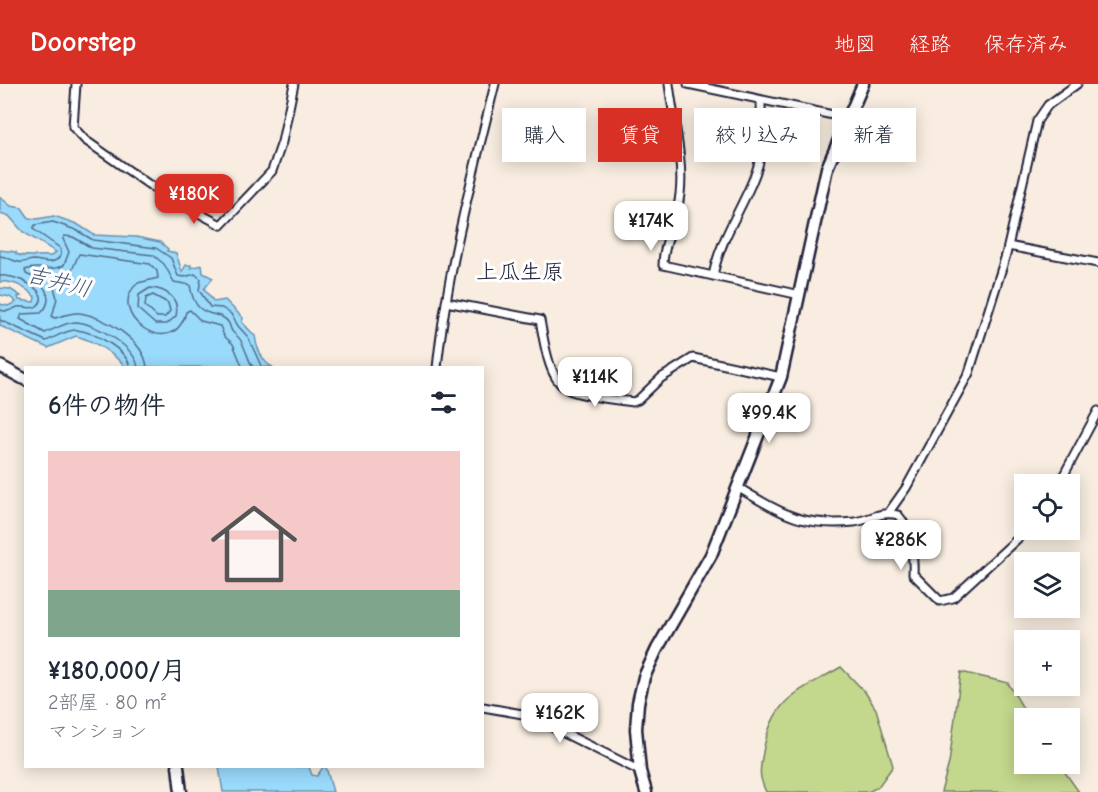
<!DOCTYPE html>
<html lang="ja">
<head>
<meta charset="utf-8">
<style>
  :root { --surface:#fff; --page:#f2f2f3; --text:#1f2937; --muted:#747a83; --accent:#d93025 }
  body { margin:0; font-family:"Comic Neue","Klee One",sans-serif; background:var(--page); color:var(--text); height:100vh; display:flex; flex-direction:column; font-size:22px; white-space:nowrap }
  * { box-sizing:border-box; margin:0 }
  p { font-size:20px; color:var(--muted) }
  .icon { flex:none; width:33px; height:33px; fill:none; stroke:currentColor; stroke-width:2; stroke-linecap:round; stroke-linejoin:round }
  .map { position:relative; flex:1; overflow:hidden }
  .drawer { position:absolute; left:24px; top:282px; width:460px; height:402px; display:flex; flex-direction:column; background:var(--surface); border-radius:0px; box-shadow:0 3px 15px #0003 }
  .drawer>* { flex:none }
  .banner { position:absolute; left:502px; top:24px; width:506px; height:54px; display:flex; gap:12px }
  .buttons { position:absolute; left:1014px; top:390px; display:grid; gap:12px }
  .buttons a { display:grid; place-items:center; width:66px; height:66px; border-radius:0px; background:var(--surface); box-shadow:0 3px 15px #0003; font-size:30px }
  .price { position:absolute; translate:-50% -51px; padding:0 14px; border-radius:12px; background:#fff; color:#222; font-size:20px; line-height:39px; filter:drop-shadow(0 2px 3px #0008) }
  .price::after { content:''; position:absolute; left:50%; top:36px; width:18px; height:14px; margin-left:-9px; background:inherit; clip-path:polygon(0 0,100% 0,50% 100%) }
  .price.selected { background:var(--accent); color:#fff }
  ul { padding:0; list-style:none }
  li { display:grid; align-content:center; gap:12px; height:318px; padding:0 24px }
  li span { display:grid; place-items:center; height:186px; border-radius:0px; color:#555 }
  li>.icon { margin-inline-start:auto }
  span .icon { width:108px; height:108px; fill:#fffc; stroke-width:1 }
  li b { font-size:26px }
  h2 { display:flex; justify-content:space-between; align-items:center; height:72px; padding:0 24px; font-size:26px }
  .pill { padding:0 21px; border-radius:0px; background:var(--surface); box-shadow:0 3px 15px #0003; font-size:21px; line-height:54px }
  .pill.selected { background:var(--accent); color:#fff }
  header { display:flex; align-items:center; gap:36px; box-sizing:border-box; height:84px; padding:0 30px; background:var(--accent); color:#fff }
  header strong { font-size:28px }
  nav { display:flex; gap:33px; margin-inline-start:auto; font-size:21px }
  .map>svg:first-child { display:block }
</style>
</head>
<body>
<header>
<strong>Doorstep</strong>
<nav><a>地図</a><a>経路</a><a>保存済み</a></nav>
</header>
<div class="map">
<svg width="1098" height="708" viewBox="0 0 1098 708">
  <rect width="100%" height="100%" fill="#f8ede0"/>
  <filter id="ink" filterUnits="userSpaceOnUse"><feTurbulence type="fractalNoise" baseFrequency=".0167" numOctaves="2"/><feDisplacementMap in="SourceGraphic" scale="12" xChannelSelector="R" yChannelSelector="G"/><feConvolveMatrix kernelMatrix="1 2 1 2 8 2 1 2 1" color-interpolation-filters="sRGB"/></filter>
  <g filter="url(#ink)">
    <path fill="#c3d78d" stroke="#727c64" stroke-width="1.5" d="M841,583L865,608L876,625L893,682L878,703L868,708H766C758,691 760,686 763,668C773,613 798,608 841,583Z
      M961,588L1008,599L1029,634H1024V680H1059L1079,708H941L949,679Z"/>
    <path fill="#9adafb" stroke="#6a90ae" stroke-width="1.5" d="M0,113L11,122L22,124L29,134L37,135L54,132L77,140L94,151L136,153L160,158L168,165L167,167L176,169L182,188L186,181H191V184L202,181L203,189L213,194L204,205L214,218L225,216L243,234L242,238L255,252C256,262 262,279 273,283H126C111,268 97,258 76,252L48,264L0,242V220L8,222L16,218L10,213L0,211V204L10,205L21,212L18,213L19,216L34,218L35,213C27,204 12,196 0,198V166L16,168V170C23,174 41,171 51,172L56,168L23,148L9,132L0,129Z
      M219,683H309L312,691L317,692L323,683H326L333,708H223Z"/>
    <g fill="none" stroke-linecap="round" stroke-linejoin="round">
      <path stroke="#526c88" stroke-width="1.5" d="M0,172C8,173 12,177 19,178C24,179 29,176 34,176C44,177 54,182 61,171L60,164L33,145L35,141L53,138L76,146L93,156L156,164L171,174L178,192L184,193L195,190L201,195L199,206L210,223L222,224L231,230L238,242L248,253L262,284
        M0,192C11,189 55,207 37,222C32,226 24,222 18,223C11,225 9,229 0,226
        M150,204C166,205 180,214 176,232L167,240H155L138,225L139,211Z
        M153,211L168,219L170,227L165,233H157L145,222L146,214Z
        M0,236L46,257C56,253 67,245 77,246C94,248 128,266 130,284
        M138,284C136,263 95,239 76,238C66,238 55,245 45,249L20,235L22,230L41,229C57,214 42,196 26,190L25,186C38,180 51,189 64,181L69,168L63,155L64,152L73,153L92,164L153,171L164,180L174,198L190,201C195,239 220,225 228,238C230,240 230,244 232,247C234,251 239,252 241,257C246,266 248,275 253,284
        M147,284C145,256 103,232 79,229C71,228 62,232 55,234L52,233L57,214L52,196L72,186L79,170L150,180L157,187L158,194L138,199C102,229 173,280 186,228L190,226L201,237L220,242L224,252L233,260L243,284"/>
      <g stroke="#22223b" stroke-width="11">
        <path id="minor" d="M76,0L73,43L85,56L161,109L221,141L272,87L282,58L294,0
          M669,0C673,32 684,79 680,110C678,135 663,157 663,181L800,211
          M688,0L847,34
          M1008,162L1098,179
          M713,192C720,154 743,124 756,88C764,67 761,40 761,18
          M446,218L540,236C544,256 548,295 567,305C579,312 618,316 633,318L638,316L661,294L693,274L781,293
          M437,284C447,188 472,93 495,0
          M1059,400L1098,327
          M737,403C782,429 799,443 854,438C871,436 881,426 898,431C911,445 914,471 913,490L940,517L953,514L1027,446
          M889,428L906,404L969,289L1006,171L1037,37L1048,21L1077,0
          M483,623L528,631L640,687"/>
      </g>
      <g stroke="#22223b" stroke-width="15">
        <path id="secondary" d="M646,708L640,687L636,645L638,619L644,593L657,565L711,471L781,293L827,84L863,0"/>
      </g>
      <g stroke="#22223b" stroke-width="15">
        <path id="primary" d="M0,282L26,296
          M178,682L181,708"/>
      </g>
      <use href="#minor" stroke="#fff" stroke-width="7"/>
      <use href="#secondary" stroke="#fff" stroke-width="10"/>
      <use href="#primary" stroke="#fff" stroke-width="10"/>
    </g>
  </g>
  <g text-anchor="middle" stroke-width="6" stroke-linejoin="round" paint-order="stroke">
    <g font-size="22" fill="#22223b" stroke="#fff">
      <text x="520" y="195">上瓜生原</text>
    </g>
    <g font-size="22" font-style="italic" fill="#465975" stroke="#fff">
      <text transform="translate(59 197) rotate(14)" y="8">吉井川</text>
    </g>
  </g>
</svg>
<div class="buttons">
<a><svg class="icon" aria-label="locate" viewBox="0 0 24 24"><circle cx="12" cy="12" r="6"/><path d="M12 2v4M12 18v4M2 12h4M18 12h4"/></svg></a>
<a><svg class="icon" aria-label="layers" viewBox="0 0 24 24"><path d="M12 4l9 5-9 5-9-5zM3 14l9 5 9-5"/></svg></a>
<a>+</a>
<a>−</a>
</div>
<b class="price selected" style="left:194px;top:141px">¥180K</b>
<b class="price" style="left:651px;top:168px">¥174K</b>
<b class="price" style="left:595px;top:324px">¥114K</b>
<b class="price" style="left:769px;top:360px">¥99.4K</b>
<b class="price" style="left:901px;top:487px">¥286K</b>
<b class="price" style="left:560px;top:660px">¥162K</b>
<div class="banner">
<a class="pill">購入</a>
<a class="pill selected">賃貸</a>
<a class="pill">絞り込み</a>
<a class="pill">新着</a>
</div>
<section class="drawer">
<h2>6件の物件<svg class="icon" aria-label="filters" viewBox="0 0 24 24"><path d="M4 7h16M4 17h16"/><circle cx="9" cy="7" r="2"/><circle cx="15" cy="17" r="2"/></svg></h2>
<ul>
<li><span style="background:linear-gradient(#f6c9c9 75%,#7fa58c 0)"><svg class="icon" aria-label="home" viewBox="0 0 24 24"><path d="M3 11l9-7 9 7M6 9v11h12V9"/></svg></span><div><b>¥180,000/月</b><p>2部屋 · 80 m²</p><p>マンション</p></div></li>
</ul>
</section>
</div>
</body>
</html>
